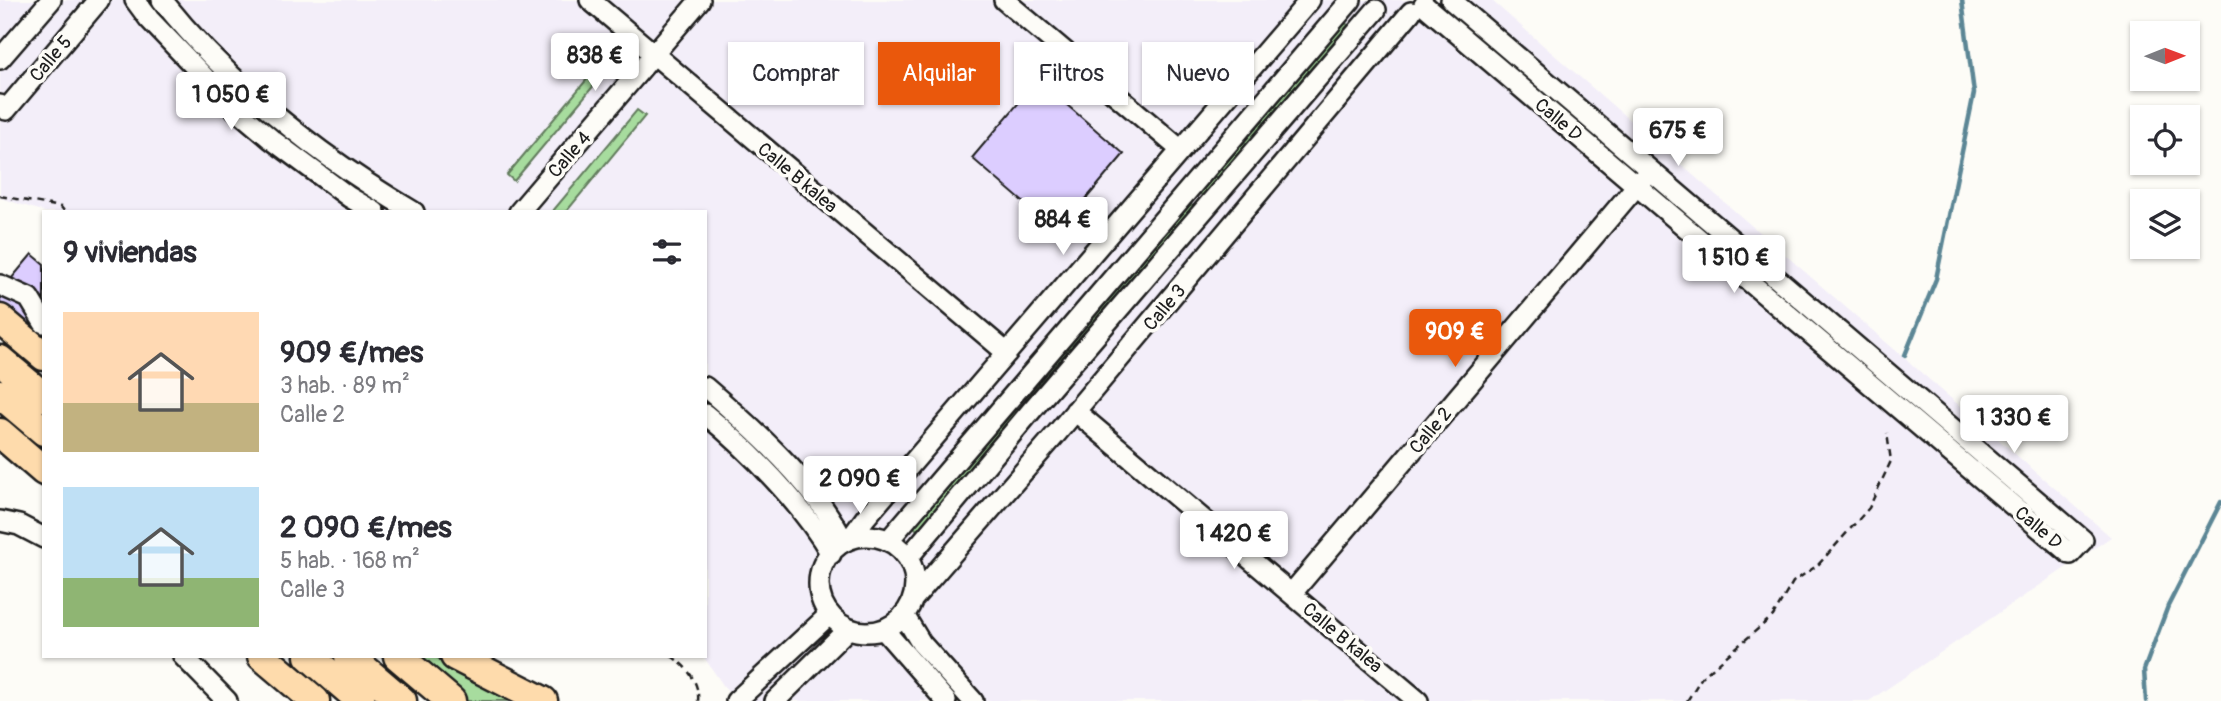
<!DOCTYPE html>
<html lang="es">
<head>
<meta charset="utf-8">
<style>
  :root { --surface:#fff; --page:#f7f7f7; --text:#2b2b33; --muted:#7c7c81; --accent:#ea580c }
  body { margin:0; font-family:Pangolin,sans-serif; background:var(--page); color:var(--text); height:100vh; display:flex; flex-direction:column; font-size:26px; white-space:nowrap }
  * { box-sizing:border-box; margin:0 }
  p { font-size:23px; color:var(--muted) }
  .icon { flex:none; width:38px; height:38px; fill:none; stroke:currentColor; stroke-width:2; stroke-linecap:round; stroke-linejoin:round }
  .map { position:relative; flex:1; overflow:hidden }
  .panel { position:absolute; left:42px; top:210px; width:665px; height:448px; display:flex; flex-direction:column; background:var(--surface); border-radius:0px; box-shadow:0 2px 5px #0004 }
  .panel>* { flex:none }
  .hud { position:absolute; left:728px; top:42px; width:665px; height:63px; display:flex; gap:14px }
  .needle { width:46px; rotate:89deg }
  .tools { position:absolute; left:2130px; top:21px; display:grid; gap:14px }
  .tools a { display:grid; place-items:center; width:70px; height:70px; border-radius:0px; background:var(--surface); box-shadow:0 2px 5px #0004; font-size:35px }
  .price { position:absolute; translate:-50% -60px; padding:0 16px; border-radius:7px; background:#fff; color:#222; font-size:23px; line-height:46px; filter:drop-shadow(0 2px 4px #0008) }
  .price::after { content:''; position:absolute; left:50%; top:42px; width:21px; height:16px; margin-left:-10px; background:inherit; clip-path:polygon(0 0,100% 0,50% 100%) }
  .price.current { background:var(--accent); color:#fff }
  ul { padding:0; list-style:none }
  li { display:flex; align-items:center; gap:21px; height:175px; padding:0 21px }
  li span { display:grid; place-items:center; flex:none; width:196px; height:140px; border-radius:0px; color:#555 }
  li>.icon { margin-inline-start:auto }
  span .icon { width:84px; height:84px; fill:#fffc; stroke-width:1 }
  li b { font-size:30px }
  h2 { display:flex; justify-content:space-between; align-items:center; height:84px; padding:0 21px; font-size:30px }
  .tag { padding:0 24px; border-radius:0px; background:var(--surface); box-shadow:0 2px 5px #0004; font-size:24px; line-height:63px }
  .tag.current { background:var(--accent); color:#fff }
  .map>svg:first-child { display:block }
</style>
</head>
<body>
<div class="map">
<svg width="2221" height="701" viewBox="0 0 2221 701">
  <rect width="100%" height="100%" fill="#fdfcf7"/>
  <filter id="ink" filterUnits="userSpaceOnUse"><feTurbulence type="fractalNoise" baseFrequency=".0143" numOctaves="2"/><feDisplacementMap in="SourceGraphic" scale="14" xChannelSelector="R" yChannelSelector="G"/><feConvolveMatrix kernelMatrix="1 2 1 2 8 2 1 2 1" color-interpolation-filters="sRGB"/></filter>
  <g filter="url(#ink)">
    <path fill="#f3eef9" d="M0,0H1491L2111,537L1869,701H734L703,656H705V212H45L0,198Z"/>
    <path fill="#a7dc9e" stroke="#627c5d" stroke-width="2" d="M1341,20L1348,25L1203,196L1197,191Z
      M603,60L611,65L514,181L507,175Z
      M637,110L645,116L566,212H552Z
      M1188,202L1194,207L1029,401L1023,396Z
      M1015,406L1021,411L918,531L913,526Z
      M408,656H434L520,701H461Z"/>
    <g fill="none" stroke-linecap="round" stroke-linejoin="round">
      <path stroke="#5b8695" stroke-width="4.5" d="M1905,355L1936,279L1974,93L1962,0
        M2146,701L2144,670L2168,606L2221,502"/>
    </g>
    <path fill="#dccdff" stroke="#1c1c1c" stroke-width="2" d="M1038,80L1124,154L1058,232L972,158Z
      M32,254L44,264V322L31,337L0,311V292Z"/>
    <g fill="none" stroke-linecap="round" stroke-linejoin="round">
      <g stroke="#1c1c1c" stroke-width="24">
        <path id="minor" d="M135,0L149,19L232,106L271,139L349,197L375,212
          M162,0C231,86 318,156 414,212
          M590,0L1007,353
          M1004,0L1181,150
          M1424,5L2070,554L2083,540L1451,0
          M0,59L51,0
          M0,105L6,110L99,0
          M519,212L700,0
          M0,285L29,298L44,323
          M705,387C754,429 816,485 844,542
          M1075,411L1418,701
          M705,414C748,449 803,505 831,554
          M0,521L19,525L44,538
          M819 584a48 48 0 1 1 96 0a48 48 0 1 1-96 0Z
          M850,539L866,517L1310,0
          M888,541L1351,0
          M908,558L1031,411L1376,10
          M1292,593L1644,177
          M913,599L1057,433L1411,12
          M904,615L921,643L973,701
          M884,630L946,701
          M183,656L227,701
          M736,701L829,615
          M775,701L848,629"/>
      </g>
      <g stroke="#1c1c1c" stroke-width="33">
        <path id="highway" d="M0,319L44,356
          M0,360L44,397
          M0,394L44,431
          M0,433L44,471
          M262,656L315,701
          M309,656L361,701
          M349,656L402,701
          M398,656L451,701
          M455,656L543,701"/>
      </g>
      <path stroke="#1c1c1c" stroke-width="2.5" stroke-dasharray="7 5" stroke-linecap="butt" d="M0,196L61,207L65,212
        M671,656C686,665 700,683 698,701
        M1687,701L1702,677L1773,616L1793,582L1818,565L1869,508L1891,461L1887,433"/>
      <use href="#minor" stroke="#fdfcf7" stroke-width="19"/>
      <use href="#highway" stroke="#fedbac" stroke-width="28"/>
    </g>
  </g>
  <g text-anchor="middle" stroke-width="7" stroke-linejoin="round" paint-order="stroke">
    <g font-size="19" fill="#1c1c1c" stroke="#fdfcf7">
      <text transform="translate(50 58) rotate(-50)" y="7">Calle 5</text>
      <text transform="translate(1559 119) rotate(40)" y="7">Calle D</text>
      <text transform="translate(569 154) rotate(-49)" y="7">Calle 4</text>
      <text transform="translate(798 177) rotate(40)" y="7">Calle B kalea</text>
      <text transform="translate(1164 307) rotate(-50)" y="7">Calle 3</text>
      <text transform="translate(1430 430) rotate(-50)" y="7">Calle 2</text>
      <text transform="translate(2039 527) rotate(40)" y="7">Calle D</text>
      <text transform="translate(1343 637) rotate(40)" y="7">Calle B kalea</text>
    </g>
  </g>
</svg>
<div class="tools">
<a><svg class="needle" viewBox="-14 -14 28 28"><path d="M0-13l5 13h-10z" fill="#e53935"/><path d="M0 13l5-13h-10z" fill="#7c7c81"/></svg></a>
<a><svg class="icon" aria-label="locate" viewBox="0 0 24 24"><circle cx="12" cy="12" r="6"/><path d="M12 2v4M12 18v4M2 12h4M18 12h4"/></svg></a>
<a><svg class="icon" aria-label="layers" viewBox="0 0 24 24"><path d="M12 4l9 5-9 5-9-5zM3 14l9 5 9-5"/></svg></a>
</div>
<b class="price" style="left:595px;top:93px">838 €</b>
<b class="price" style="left:231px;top:132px">1 050 €</b>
<b class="price" style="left:1678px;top:168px">675 €</b>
<b class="price" style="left:1063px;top:257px">884 €</b>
<b class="price" style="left:1734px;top:295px">1 510 €</b>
<b class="price current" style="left:1455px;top:369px">909 €</b>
<b class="price" style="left:2014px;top:455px">1 330 €</b>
<b class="price" style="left:860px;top:516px">2 090 €</b>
<b class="price" style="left:1234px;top:571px">1 420 €</b>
<div class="hud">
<a class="tag">Comprar</a>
<a class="tag current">Alquilar</a>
<a class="tag">Filtros</a>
<a class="tag">Nuevo</a>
</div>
<section class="panel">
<h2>9 viviendas<svg class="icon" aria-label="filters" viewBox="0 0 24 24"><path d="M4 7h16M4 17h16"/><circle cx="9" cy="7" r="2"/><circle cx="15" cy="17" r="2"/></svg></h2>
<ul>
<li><span style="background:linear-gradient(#ffd9b3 65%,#c2b280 0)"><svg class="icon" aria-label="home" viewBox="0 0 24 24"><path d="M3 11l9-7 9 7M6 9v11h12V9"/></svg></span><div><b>909 €/mes</b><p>3 hab. · 89 m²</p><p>Calle 2</p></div></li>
<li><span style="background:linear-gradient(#bfe0f5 65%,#8fb573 0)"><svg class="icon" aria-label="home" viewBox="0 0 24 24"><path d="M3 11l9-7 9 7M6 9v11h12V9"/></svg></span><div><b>2 090 €/mes</b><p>5 hab. · 168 m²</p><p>Calle 3</p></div></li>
</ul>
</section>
</div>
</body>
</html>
